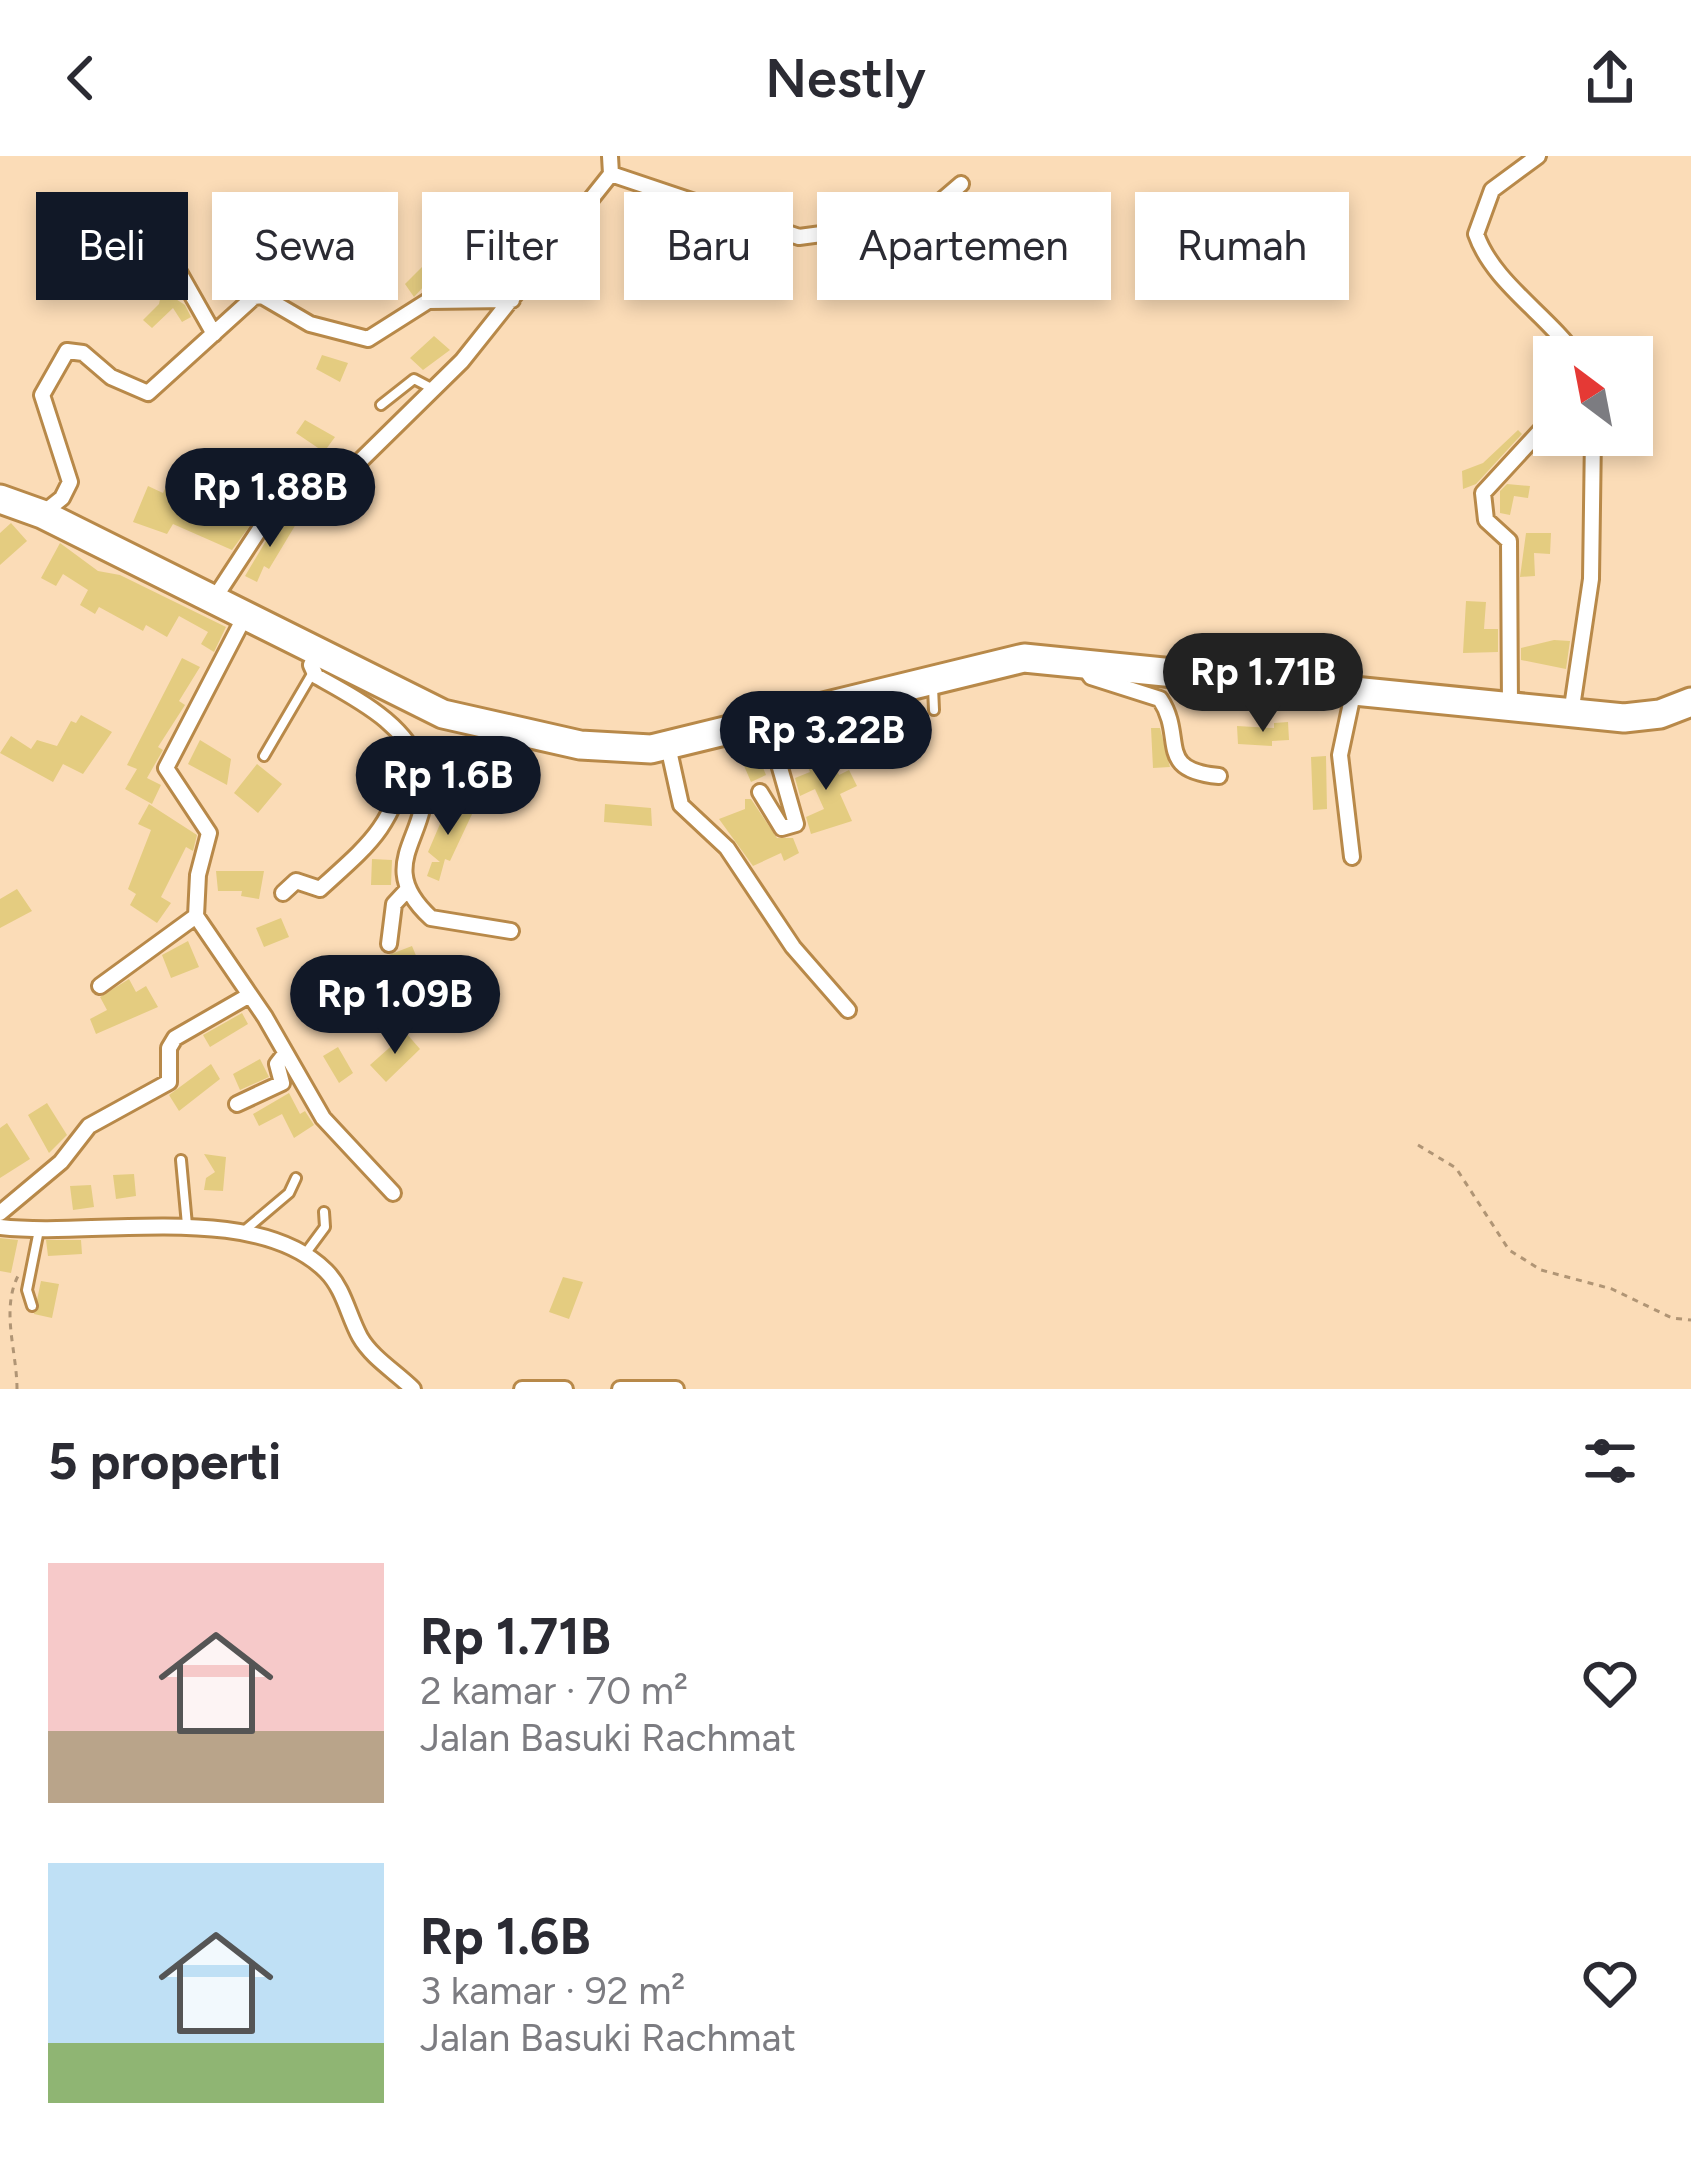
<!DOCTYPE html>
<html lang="id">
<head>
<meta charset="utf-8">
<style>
  :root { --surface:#fff; --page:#f7f7f7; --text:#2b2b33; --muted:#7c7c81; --accent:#111827 }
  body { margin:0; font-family:Figtree,sans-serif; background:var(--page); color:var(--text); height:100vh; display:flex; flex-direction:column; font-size:45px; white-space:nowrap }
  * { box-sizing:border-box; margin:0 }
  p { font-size:39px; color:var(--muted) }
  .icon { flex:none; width:66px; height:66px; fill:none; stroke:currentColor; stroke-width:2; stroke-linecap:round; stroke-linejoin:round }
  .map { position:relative; height:1233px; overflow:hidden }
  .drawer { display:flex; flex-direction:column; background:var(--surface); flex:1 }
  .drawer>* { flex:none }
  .top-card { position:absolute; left:36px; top:36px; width:1620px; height:108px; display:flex; gap:24px }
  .needle { width:78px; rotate:328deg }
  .tools { position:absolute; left:1533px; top:180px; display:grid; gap:24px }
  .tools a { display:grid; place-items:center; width:120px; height:120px; border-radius:0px; background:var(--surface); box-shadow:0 6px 18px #0003; font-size:60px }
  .price { position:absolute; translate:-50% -102px; padding:0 27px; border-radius:42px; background:var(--accent); color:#fff; font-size:39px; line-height:78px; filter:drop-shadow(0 3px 6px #0008) }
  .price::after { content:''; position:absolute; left:50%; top:72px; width:36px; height:27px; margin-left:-18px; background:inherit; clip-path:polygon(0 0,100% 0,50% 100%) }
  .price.selected { background:#222; color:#fff }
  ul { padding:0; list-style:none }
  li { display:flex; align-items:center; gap:36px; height:300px; padding:0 48px }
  li span { display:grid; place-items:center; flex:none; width:336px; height:240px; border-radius:0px; color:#555 }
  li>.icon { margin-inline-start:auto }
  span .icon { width:144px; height:144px; fill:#fffc; stroke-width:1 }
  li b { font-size:51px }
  h2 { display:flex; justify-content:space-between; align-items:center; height:144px; padding:0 48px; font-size:51px }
  .chip { padding:0 42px; border-radius:0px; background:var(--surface); box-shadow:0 6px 18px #0003; font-size:42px; line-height:108px }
  .chip.selected { background:var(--accent); color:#fff }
  header { display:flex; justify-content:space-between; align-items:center; height:156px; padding:0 48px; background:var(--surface); font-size:54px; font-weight:600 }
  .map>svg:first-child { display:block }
</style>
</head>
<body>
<header><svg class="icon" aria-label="back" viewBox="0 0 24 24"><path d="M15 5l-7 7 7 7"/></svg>Nestly<svg class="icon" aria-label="share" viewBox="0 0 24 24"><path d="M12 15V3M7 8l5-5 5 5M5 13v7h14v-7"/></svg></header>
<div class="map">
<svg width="1691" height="1233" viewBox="0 0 1691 1233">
  <rect width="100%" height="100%" fill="#fbdcb7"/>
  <path fill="#e4cc80" d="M231,97L242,137L234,144L221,101Z
    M303,97L319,107L299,127L304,131L299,141L290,137L286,141Z
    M429,104L438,115L414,141L405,128Z
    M162,134L185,149L191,161L182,166L173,152L152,172L143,164L159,148Z
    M434,180L450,194L423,214L410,202Z
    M322,199L348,207L340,226L316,213Z
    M305,264L335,281L324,296L296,277Z
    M1518,274L1522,278L1476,328L1463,333L1462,315L1483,307Z
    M235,302L255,314L251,326L270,342L232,394L173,368L167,378L133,366L148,330L163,337L167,328L183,337L200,309L214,318L198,343L225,360L247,327L228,315Z
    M1507,328L1530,330L1528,342L1514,340L1510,359L1500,357V335Z
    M288,364L296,368L269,413L264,410L257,426L245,420L273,373Z
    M11,367L27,385L0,409V377Z
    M1526,377H1551L1550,398L1534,397L1535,420L1520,421Z
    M60,387L98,415L120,419L226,471L214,496L201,488L208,476L179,460L167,481L146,469L143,475L99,451L95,458L80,449L88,434L63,418L56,430L41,422Z
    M1466,445L1486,446L1484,473H1498V496L1463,497Z
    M1554,484L1570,485L1566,513L1521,504V492Z
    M182,502L200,511L179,545L185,549L158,591L163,594L147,622L161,629L152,648L125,633L137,613L127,609Z
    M81,559L112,576L83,618L63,608L53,626L0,597L11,580L31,593L37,584L57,590L71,565L76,567Z
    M1288,566L1289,584L1272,585V590L1238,588L1237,570L1274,572V567Z
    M1151,572H1160L1170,611L1153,612Z
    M200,584L231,603L227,629L188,608Z
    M753,587L766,619L751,626L736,591Z
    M830,596L839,619L849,614L857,630L840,638L852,665L811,678L806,661L824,653L815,633L800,640L795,622L810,616L806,606Z
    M1326,600L1327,653L1313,654L1311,601Z
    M257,608L282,628L258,657L234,637Z
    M745,643H751L777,682H793L799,697L784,705L781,697L753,710L719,663L745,653Z
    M449,647L473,656L450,705L445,703L439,725L427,720L432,706H440L428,696Z
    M149,648L197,679L193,695L186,691L161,741L171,747L157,767L130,749L136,738L128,733L151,674L138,668Z
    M605,648L651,652L652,670L604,666Z
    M372,703L392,704L391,729H371Z
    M216,715H264L259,743L241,740L242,735H218Z
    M17,733L32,755L0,772V743Z
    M281,762L289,781L264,791L256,772Z
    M188,785L199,811L171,822L162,799Z
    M412,790L417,802L368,826L360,810Z
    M129,823L136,836L146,830L158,851L96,878L90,863L107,854L100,841Z
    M242,857L248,868L210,891L203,879Z
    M406,877L420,893L386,926L370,909Z
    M338,891L353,917L339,927L323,900Z
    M260,903L269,921L240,934L233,918Z
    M211,908L220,923L179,955L169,939Z
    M289,937L300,958L305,955L314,969L294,982L282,958L259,970L253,958Z
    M47,947L67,979L49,997L28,959Z
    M7,967L30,1003L0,1022V972Z
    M204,998L226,1001L223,1035L204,1034L206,1022L215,1016Z
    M134,1018L136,1040L116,1043L113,1019Z
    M91,1029L94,1051L73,1054L70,1030Z
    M0,1082L18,1084L11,1117L0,1115Z
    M46,1084H81L82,1098L48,1100Z
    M563,1121L583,1126L569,1163L549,1156Z
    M41,1125L59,1128L52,1162L34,1158Z"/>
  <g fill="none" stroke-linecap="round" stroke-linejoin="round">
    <g stroke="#b88949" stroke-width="14">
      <path id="lane" d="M381,249L414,223L433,233
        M258,322L290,347
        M933,531L934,554
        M264,600L312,518
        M181,1004L187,1069
        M244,1075L289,1037L296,1022
        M305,1098L325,1071L324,1056
        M32,1150L27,1134L39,1074"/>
    </g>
    <g stroke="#b88949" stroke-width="20">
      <path id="street" d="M1538,0L1492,34L1476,78C1493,127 1548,159 1577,201
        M611,18L799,81L859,73L889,80L912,70L961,28
        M111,123L158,101L171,102L214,178
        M42,358L62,342L70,326L42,239L67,195L83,197L111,221L148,237L254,141L262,140L310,168L368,183L428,145L512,144
        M214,443L265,365L353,312L462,205L611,18L610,0
        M245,460L166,612L209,677L198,719L196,760L265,861L323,962L393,1037
        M318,495L311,509L316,520C357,543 414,571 423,622C433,680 371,707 431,762L511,775
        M1085,512L1091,521L1160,543C1186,582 1154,614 1219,620
        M1510,551L1509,385L1486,364L1483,337L1553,261
        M1571,558L1591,423L1593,279
        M668,590L681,649L727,692L793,791L848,854
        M760,636L782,672L796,668L767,566
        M1352,701L1340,599L1354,533
        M283,737L296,725L320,733C380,679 387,674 413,596
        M389,788L394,748L407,734
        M100,830L196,760
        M237,948L282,927L277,908L284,899
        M0,1057L61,1006L89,970L169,926V892L175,882L248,840
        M0,1071C94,1082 255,1044 326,1115C344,1133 348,1159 360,1181C372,1202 396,1216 413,1233
        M522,1233H565
        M620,1233H676"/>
    </g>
    <g stroke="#b88949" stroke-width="33">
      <path id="highway" d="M0,343L42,358L443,558L580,589L651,593L1024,502L1624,562L1660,558L1691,546"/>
    </g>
    <path stroke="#b09575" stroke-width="3" stroke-dasharray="6 6" stroke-linecap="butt" d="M1418,989L1456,1012L1509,1094L1541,1114L1612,1133L1672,1162L1691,1164
      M17,1233C17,1195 0,1153 19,1118"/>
    <use href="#lane" stroke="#fff" stroke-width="8"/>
    <use href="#street" stroke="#fff" stroke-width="14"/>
    <use href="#highway" stroke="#fff" stroke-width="27"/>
  </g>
</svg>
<div class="tools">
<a><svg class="needle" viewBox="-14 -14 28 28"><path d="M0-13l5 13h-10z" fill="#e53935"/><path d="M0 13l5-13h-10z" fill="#7c7c81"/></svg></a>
</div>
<b class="price" style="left:270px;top:394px">Rp 1.88B</b>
<b class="price selected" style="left:1263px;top:579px">Rp 1.71B</b>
<b class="price" style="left:826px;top:637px">Rp 3.22B</b>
<b class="price" style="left:448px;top:682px">Rp 1.6B</b>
<b class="price" style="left:395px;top:901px">Rp 1.09B</b>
<div class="top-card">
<a class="chip selected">Beli</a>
<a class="chip">Sewa</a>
<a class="chip">Filter</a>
<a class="chip">Baru</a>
<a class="chip">Apartemen</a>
<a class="chip">Rumah</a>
</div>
</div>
<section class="drawer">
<h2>5 properti<svg class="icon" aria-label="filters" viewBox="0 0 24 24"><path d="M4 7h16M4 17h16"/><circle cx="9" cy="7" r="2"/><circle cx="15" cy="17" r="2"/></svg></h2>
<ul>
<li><span style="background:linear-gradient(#f6c9c9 70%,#b9a48a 0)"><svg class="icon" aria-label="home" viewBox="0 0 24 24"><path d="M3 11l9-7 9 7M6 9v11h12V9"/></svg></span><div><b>Rp 1.71B</b><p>2 kamar · 70 m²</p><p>Jalan Basuki Rachmat</p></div><svg class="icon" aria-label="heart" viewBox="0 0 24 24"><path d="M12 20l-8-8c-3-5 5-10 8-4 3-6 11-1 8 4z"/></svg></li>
<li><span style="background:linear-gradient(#bfe0f5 75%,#8fb573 0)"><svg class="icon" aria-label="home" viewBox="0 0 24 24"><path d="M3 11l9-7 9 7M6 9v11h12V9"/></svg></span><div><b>Rp 1.6B</b><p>3 kamar · 92 m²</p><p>Jalan Basuki Rachmat</p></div><svg class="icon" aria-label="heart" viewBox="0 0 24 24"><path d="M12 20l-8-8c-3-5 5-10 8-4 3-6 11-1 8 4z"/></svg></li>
</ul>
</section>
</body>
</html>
